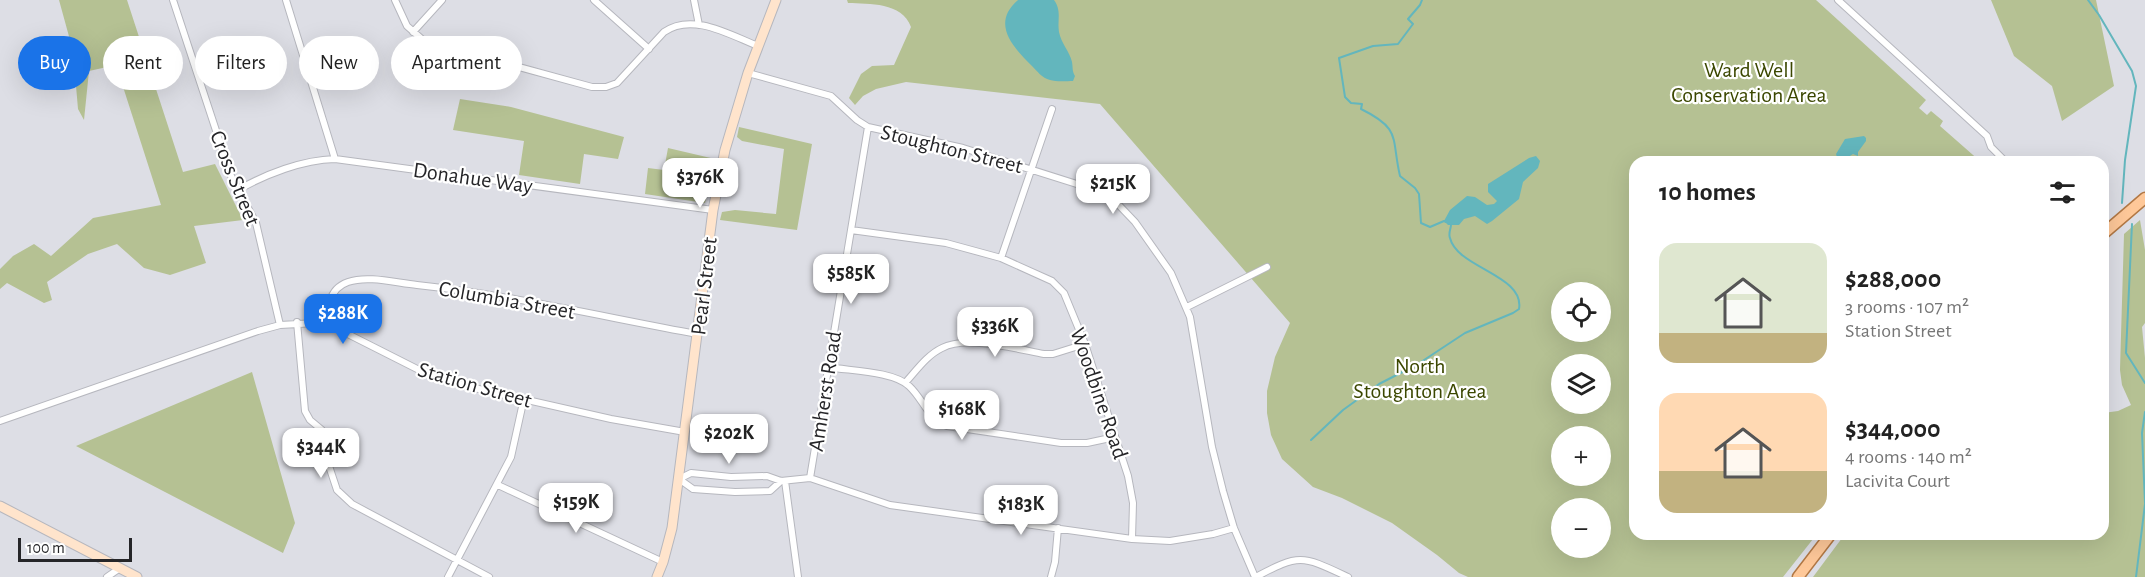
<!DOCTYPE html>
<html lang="en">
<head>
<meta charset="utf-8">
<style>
  :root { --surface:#fff; --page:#f6f6f6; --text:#222; --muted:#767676; --accent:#1a73e8 }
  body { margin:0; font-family:"Alegreya Sans",sans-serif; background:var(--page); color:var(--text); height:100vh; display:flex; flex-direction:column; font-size:22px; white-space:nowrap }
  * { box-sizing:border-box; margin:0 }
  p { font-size:20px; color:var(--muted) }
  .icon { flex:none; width:33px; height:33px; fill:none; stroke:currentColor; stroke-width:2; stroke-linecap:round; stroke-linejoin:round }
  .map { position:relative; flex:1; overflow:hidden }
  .sheet { position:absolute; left:1629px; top:156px; width:480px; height:384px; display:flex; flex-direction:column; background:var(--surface); border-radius:18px; box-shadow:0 6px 24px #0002 }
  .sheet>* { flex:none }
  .banner { position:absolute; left:18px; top:36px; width:570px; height:54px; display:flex; gap:12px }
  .fabs { position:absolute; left:1551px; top:282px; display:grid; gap:12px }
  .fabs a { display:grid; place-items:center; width:60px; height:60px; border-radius:50%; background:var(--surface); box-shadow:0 6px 24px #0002; font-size:30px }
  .scale { position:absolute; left:18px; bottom:15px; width:114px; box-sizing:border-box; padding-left:6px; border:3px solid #252528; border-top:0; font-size:16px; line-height:21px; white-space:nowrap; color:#252528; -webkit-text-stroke:4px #fff; paint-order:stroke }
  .price { position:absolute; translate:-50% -51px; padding:0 14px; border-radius:12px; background:#fff; color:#222; font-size:20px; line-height:39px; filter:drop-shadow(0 2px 3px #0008) }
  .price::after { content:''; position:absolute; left:50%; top:36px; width:18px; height:14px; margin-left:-9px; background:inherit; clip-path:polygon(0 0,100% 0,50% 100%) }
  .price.current { background:var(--accent); color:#fff }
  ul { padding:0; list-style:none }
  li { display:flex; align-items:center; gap:18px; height:150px; padding:0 30px }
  li span { display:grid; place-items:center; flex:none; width:168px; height:120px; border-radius:18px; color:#555 }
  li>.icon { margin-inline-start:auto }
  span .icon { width:72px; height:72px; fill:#fffc; stroke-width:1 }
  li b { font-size:26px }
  h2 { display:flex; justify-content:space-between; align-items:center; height:72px; padding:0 30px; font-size:26px }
  .tag { padding:0 21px; border-radius:27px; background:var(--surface); box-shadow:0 6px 24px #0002; font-size:21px; line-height:54px }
  .tag.current { background:var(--accent); color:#fff }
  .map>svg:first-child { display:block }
</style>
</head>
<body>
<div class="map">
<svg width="2145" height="577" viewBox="0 0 2145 577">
  <rect width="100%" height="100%" fill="#dddee5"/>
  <path fill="#b5c193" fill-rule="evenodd" d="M59,0H127L183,172L215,164L243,220L194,226L206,263L170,275L144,268L117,244L88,254L47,282L52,300L44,303L7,283L0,289V269L13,256L34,244L51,256L93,218L161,205L116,65L89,71L84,120L78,109L73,51Z
    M847,0H1816L1926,100L1919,108L1927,115L1931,111L1943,121L1940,126L1981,162H1635V534H1817L1783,577H1468L1459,573L1437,555L1392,523L1342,498L1313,487L1282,459L1271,435L1267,413V391L1275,357L1290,323L1100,104L906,82L876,89L863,96L855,105L849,98L861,74L872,66L894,65L911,27C902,2 869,4 848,3ZM1562,292H1600V332H1562ZM1562,364H1600V404H1562ZM1562,436H1600V476H1562ZM1562,508H1600V548H1562Z
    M1991,0H2096L2114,86L2062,121L2052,86L2014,56Z
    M460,99L511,107L624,137L618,159L584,154L580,184L519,175L524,141L453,130Z
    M739,127L812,144L797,230L720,220L722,212L735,210L776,214L784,149L742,141L737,137Z
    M668,148L715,159L705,203L645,194L648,168L664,170Z
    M2140,220L2145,250V323L2142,327L2145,358V577H1813L1845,534H2103V413L2118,411L2131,405L2122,385L2120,370L2124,234Z
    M252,372L295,523L283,553L76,446Z"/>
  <path fill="#63b6bd" d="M1018,0H1054C1062,11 1057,20 1059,32C1061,43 1070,52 1072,62C1073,68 1072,71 1075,76L1073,81C1067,81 1056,82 1050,80C1042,78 1037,71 1032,66C1014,48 990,24 1018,0Z
    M1864,136L1866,138V141L1858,152V156L1853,154L1842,161L1838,160L1836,154L1845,139Z
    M1536,156L1540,161L1538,168L1523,182L1519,199L1492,221L1487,224L1475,216L1464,219L1459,225H1448L1444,221L1450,210L1467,196L1475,197L1487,205L1494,204L1497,201L1488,192V184L1529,158Z"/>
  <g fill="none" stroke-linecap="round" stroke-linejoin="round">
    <path stroke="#63b6bd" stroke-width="2" d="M1422,0L1420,5L1408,19L1413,24L1398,44L1373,46L1339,58L1345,97L1351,103L1362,104L1361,109C1402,129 1391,138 1400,176L1415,188L1419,194L1421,223L1430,227L1444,221L1446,222
      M2088,0L2099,15L2132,71L2136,86L2125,160L2122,203
      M2132,224L2126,353L2145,383
      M2145,412L2142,433L2145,503
      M1311,440L1343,410L1379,384L1418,364L1465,333L1513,313L1519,309C1525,275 1457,268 1450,238C1448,234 1451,228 1451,225
      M2136,577L2145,504"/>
    <g stroke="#b6b7be" stroke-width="8">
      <path id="street" d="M173,0L231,176L256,223L280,325
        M286,0L335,159
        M395,0L407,26L424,41L592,87H606L617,83L664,32C692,12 730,35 758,46
        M594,0L649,49
        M694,0L699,25
        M1838,0L1987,136L1991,147L2006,162
        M413,32L442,0
        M748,73L831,96L857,120L868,127L963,148L1102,192L1113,199L1135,222L1171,273L1190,317L1212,447L1223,491L1234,528L1255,577
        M238,190C266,174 302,160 335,159L713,210
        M851,230L946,243L1001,258L1052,281L1064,293L1085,344L1128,476L1133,503L1132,539
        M1001,258L1052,109
        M1187,307L1267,267
        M297,322L305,411L310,420L322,430L325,454L337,490L352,504L489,577
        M316,323L324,315L328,307
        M334,327C325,311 328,289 348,282C368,275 396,283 417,285C511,295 604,317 697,334
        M828,367C850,371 893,371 909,386C924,400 927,418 947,426L1061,443H1087L1115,437
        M905,383C916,371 927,355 942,348C966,335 1017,349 1044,354H1053L1085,344
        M0,421L258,331L280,325L316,323L334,327L427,374L470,387L611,419L685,432
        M810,478L868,127
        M679,479L691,473L731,477L767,476L781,481L810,478L890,505L1132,539L1170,541L1213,534L1234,528
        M679,479L693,489L735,492L770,491L781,481
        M785,481L798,577
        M498,485L663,562
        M107,577L120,568
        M448,577L511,457L524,398
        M1051,577L1055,562L1058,528
        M1256,577C1300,553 1303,556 1348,577"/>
    </g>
    <g stroke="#b6b7be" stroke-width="11">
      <path id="secondary" d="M0,506L137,577
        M657,577L663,562L672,528L713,210L725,150L748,73L776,0"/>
    </g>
    <g stroke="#b27845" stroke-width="13">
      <path id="primary" d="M2103,234L2145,198
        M1798,577L1831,534"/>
    </g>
    <use href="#street" stroke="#fff" stroke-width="6"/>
    <use href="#secondary" stroke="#ffe4cc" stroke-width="9"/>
    <use href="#primary" stroke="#fec899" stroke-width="10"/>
  </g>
  <g text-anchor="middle" stroke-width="4.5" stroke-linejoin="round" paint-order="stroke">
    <g font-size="22" fill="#3b4700" stroke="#fff">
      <text x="1749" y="77">Ward Well<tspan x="1749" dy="25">Conservation Area</tspan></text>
      <text x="1420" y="373">North<tspan x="1420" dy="25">Stoughton Area</tspan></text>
    </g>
    <g font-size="22" fill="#252528" stroke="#fff">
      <text transform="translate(952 148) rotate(14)" y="8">Stoughton Street</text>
      <text transform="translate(473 177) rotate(8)" y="8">Donahue Way</text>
      <text transform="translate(236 178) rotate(68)" y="8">Cross Street</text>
      <text transform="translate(703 286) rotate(-83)" y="8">Pearl Street</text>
      <text transform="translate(507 299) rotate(10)" y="8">Columbia Street</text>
      <text transform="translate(475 384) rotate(16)" y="8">Station Street</text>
      <text transform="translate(824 391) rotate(-81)" y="8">Amherst Road</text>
      <text transform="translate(1100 393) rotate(71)" y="8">Woodbine Road</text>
    </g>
  </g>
</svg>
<div class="fabs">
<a><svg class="icon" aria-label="locate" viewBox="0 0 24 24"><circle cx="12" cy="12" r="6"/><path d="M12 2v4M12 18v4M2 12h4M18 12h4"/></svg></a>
<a><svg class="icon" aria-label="layers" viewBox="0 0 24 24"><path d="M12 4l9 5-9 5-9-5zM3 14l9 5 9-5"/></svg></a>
<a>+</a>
<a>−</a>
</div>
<div class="scale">100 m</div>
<b class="price" style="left:700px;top:209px">$376K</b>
<b class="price" style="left:1113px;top:215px">$215K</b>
<b class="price" style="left:851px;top:305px">$585K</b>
<b class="price current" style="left:343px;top:345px">$288K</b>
<b class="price" style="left:995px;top:358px">$336K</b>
<b class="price" style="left:962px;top:441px">$168K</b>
<b class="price" style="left:729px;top:465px">$202K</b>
<b class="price" style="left:321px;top:479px">$344K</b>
<b class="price" style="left:576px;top:534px">$159K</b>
<b class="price" style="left:1021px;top:536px">$183K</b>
<div class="banner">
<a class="tag current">Buy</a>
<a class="tag">Rent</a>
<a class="tag">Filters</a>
<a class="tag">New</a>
<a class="tag">Apartment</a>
</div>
<section class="sheet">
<h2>10 homes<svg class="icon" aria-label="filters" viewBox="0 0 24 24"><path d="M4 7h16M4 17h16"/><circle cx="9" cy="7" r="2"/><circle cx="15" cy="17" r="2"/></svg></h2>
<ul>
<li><span style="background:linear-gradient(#dfe7d0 75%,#c2b280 0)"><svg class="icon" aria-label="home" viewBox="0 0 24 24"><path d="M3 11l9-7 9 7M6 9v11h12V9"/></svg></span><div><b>$288,000</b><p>3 rooms · 107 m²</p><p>Station Street</p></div></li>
<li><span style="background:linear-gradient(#ffd9b3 65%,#c2b280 0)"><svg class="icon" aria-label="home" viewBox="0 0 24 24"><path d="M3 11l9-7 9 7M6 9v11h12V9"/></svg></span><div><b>$344,000</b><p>4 rooms · 140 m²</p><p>Lacivita Court</p></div></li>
</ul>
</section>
</div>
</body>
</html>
